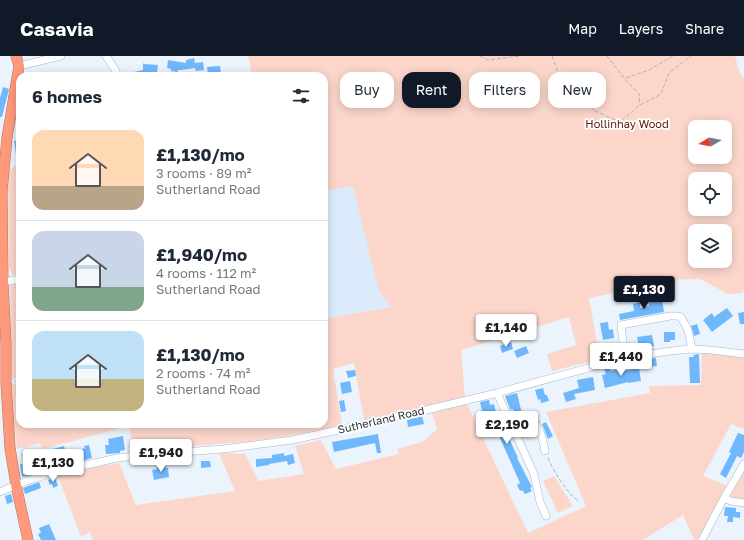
<!DOCTYPE html>
<html lang="en">
<head>
<meta charset="utf-8">
<style>
  :root { --surface:#fff; --page:#f2f2f3; --text:#1f2937; --muted:#747a83; --line:#e0e1e3; --accent:#111827 }
  body { margin:0; font-family:"Golos Text",sans-serif; background:var(--page); color:var(--text); height:100vh; display:flex; flex-direction:column; font-size:15px; white-space:nowrap }
  * { box-sizing:border-box; margin:0 }
  p { font-size:13px; color:var(--muted) }
  .icon { flex:none; width:22px; height:22px; fill:none; stroke:currentColor; stroke-width:2; stroke-linecap:round; stroke-linejoin:round }
  .map { position:relative; flex:1; overflow:hidden }
  .sheet { position:absolute; left:16px; top:16px; width:312px; height:356px; display:flex; flex-direction:column; background:var(--surface); border-radius:12px; box-shadow:0 2px 10px #0003 }
  .sheet>* { flex:none }
  .banner { position:absolute; left:340px; top:16px; width:344px; height:36px; display:flex; gap:8px }
  .needle { width:26px; rotate:260deg }
  .tools { position:absolute; left:688px; top:64px; display:grid; gap:8px }
  .tools a { display:grid; place-items:center; width:44px; height:44px; border-radius:8px; background:var(--surface); box-shadow:0 2px 10px #0003; font-size:20px }
  .price { position:absolute; translate:-50% -34px; padding:0 9px; border-radius:4px; background:#fff; color:#222; font-size:13px; line-height:26px; filter:drop-shadow(0 1px 2px #0008) }
  .price::after { content:''; position:absolute; left:50%; top:24px; width:12px; height:9px; margin-left:-6px; background:inherit; clip-path:polygon(0 0,100% 0,50% 100%) }
  .price.active { background:var(--accent); color:#fff }
  ul { padding:0; list-style:none }
  li { display:flex; align-items:center; gap:12px; height:100px; padding:0 16px }
  li+li { border-top:1px solid var(--line) }
  li span { display:grid; place-items:center; flex:none; width:112px; height:80px; border-radius:12px; color:#555 }
  li>.icon { margin-inline-start:auto }
  span .icon { width:48px; height:48px; fill:#fffc; stroke-width:1 }
  li b { font-size:17px }
  h2 { display:flex; justify-content:space-between; align-items:center; height:48px; padding:0 16px; font-size:17px }
  .pill { padding:0 14px; border-radius:12px; background:var(--surface); box-shadow:0 2px 10px #0003; font-size:14px; line-height:36px }
  .pill.active { background:var(--accent); color:#fff }
  header { display:flex; align-items:center; gap:24px; box-sizing:border-box; height:56px; padding:0 20px; background:var(--accent); color:#fff }
  header strong { font-size:19px }
  nav { display:flex; gap:22px; margin-inline-start:auto; font-size:14px }
  .map>svg:first-child { display:block }
</style>
</head>
<body>
<header>
<strong>Casavia</strong>
<nav><a>Map</a><a>Layers</a><a>Share</a></nav>
</header>
<div class="map">
<svg width="744" height="484" viewBox="0 0 744 484">
  <rect width="100%" height="100%" fill="#ebf4fd"/>
  <path fill="#dbebfc" d="M353,130L378,233L391,251L324,263V135Z"/>
  <path fill="#fcd6ca" fill-rule="evenodd" d="M248,0H735L739,15L744,23V234L742,237L728,238L700,223L659,224L633,219L628,234L589,242L600,303L552,315L547,298L576,289L569,261L461,294L465,341L364,364L354,307L333,313L342,369L303,377L254,385L134,395L129,370L42,393L40,387L17,393L14,365L12,328L20,327V368H324V263L391,251L378,233L353,130L324,135V20H252ZM695,71H725V101H695ZM695,123H725V153H695ZM695,175H725V205H695Z
    M20,107V221L12,218L9,211L8,115Z
    M20,227V321L12,323L10,229Z
    M702,297L722,298L744,302V373L731,368L703,420L727,430L699,484H694L683,459L643,484H93L90,476L81,481L58,420L90,412L119,407L136,449L235,435L219,397L245,398L259,425L304,418L295,390L321,384L336,413L399,398L397,393L422,386L437,373L432,357L467,348L528,477L586,450L546,356L650,337L649,330L701,329Z
    M744,416V445L730,440Z
    M554,420L573,450L558,457L543,425Z"/>
  <path fill="#70b8fc" d="M194,2L195,7L203,6L204,14L196,15L195,12L181,14H178V16L171,15V13L167,12L168,4L186,7V4Z
    M143,7L144,8L158,9L157,16H149L151,20H125V18L143,14Z
    M220,10L221,17L208,18L207,11Z
    M3,31L9,33L2,61H0V42Z
    M20,84V106H17L14,85Z
    M662,243L664,256L620,264L619,258L634,255L633,248L640,246V252L649,250V246Z
    M727,252L733,260L712,276L703,264L712,257L714,261Z
    M744,256V268H740L738,257Z
    M608,266L609,274L613,273L614,282L603,284L600,267Z
    M697,268L700,278L694,280L691,270Z
    M664,276H675V284H670V286H664Z
    M652,279L654,290L639,292L637,281Z
    M511,286L513,293L502,297L500,290Z
    M526,290L529,297L517,302L514,295Z
    M699,298L700,327H690L689,301H694L693,299Z
    M656,302L657,310L644,311V304Z
    M610,311L611,315L621,312L622,315L639,312L641,325L628,327V326L605,332L602,319L606,318L604,313Z
    M355,314L356,320L348,322L346,315Z
    M593,321L595,334L574,338L576,343L566,346L563,337L579,332L577,324Z
    M350,325L352,336L342,338L340,327Z
    M543,332L545,339H547L549,345L541,347L540,343L538,344L535,334Z
    M517,337L522,358L519,359L513,354V353H510L505,340Z
    M344,344L346,355L341,356L339,345Z
    M489,344L490,349L494,348L497,361L502,360L503,369L518,402H517L532,431L530,432L532,435L525,438L522,434L520,435L517,429L520,427L495,371V365L487,362H488L487,360L481,362L480,356L482,355L480,346Z
    M422,360L424,368L408,371L407,364Z
    M546,366L553,380L548,383L542,368Z
    M738,377L744,379V396L741,402L737,400L726,422L720,418L731,397L729,396Z
    M378,378L381,397H377L375,387L334,396L332,386Z
    M123,380L125,394L120,395V397L106,398L105,389H109L108,383Z
    M89,389L92,402L78,406L76,395L85,392L84,390Z
    M64,390L66,397L63,398L65,409L47,412V414L42,415L40,407L56,403L53,393Z
    M31,396L32,401H29L31,413L29,414L30,419L22,421L20,408H25L22,398Z
    M284,397V400L293,398L295,407L288,409L287,405L269,408V409L256,411V403L272,402V399Z
    M201,405H210L211,411L201,412Z
    M165,409L166,412H168L169,421L154,424L152,414L157,413V411Z
    M55,422L58,430L53,432L52,428L50,429L48,424Z
    M39,426L41,432L25,438L23,432Z
    M11,438L13,446L7,448L5,440Z
    M725,451L736,452V456H740V462L733,461V466H727L728,460H724Z
    M49,468L56,484H41L38,478L41,477L39,472Z"/>
  <g fill="none" stroke-linecap="round" stroke-linejoin="round">
    <g stroke="#a3b8cd" stroke-width="8">
      <path id="minor" d="M106,0L116,15L117,20
        M19,10L61,0
        M3,226L20,223
        M625,302L621,269L670,260H677L681,261L688,274L692,293
        M497,337L534,418L540,446L546,460
        M507,358C514,358 514,364 519,364C522,363 527,361 530,360C540,372 542,379 545,395
        M0,436L16,429L35,422L73,412L117,402L155,398L224,393L292,384L380,365L497,337L625,302C646,299 670,294 692,293C709,293 727,296 744,298
        M724,442L731,445L744,447
        M702,484L724,442L744,408"/>
    </g>
    <g stroke="#b47465" stroke-width="11">
      <path id="highway" d="M16,0L19,10L7,82L2,135L3,226L6,288V327L10,392L16,429L28,484"/>
    </g>
    <path stroke="#acb4bd" stroke-width="1" stroke-dasharray="4 2" stroke-linecap="butt" d="M480,0L488,4L520,0
      M552,0L563,29L595,55L620,66L640,49L661,38L669,17L691,0
      M607,0L625,23L639,38L640,49
      M626,22L649,14L673,0
      M15,325L20,324
      M548,402C553,414 560,425 568,435C571,440 576,442 579,446"/>
    <use href="#minor" stroke="#fff" stroke-width="7"/>
    <use href="#highway" stroke="#ff997c" stroke-width="10"/>
  </g>
  <g text-anchor="middle" stroke-width="3.5" stroke-linejoin="round" paint-order="stroke">
    <g font-size="11" fill="#561b0a" stroke="#fff">
      <text x="627" y="72">Hollinhay Wood</text>
    </g>
    <g font-size="11" fill="#283039" stroke="#fff">
      <text transform="translate(381 364) rotate(-13)" y="4">Sutherland Road</text>
    </g>
  </g>
</svg>
<div class="tools">
<a><svg class="needle" viewBox="-14 -14 28 28"><path d="M0-13l5 13h-10z" fill="#e53935"/><path d="M0 13l5-13h-10z" fill="#747a83"/></svg></a>
<a><svg class="icon" aria-label="locate" viewBox="0 0 24 24"><circle cx="12" cy="12" r="6"/><path d="M12 2v4M12 18v4M2 12h4M18 12h4"/></svg></a>
<a><svg class="icon" aria-label="layers" viewBox="0 0 24 24"><path d="M12 4l9 5-9 5-9-5zM3 14l9 5 9-5"/></svg></a>
</div>
<b class="price active" style="left:644px;top:254px">£1,130</b>
<b class="price" style="left:506px;top:292px">£1,140</b>
<b class="price" style="left:621px;top:321px">£1,440</b>
<b class="price" style="left:507px;top:389px">£2,190</b>
<b class="price" style="left:161px;top:417px">£1,940</b>
<b class="price" style="left:53px;top:427px">£1,130</b>
<div class="banner">
<a class="pill">Buy</a>
<a class="pill active">Rent</a>
<a class="pill">Filters</a>
<a class="pill">New</a>
</div>
<section class="sheet">
<h2>6 homes<svg class="icon" aria-label="filters" viewBox="0 0 24 24"><path d="M4 7h16M4 17h16"/><circle cx="9" cy="7" r="2"/><circle cx="15" cy="17" r="2"/></svg></h2>
<ul>
<li><span style="background:linear-gradient(#ffd9b3 70%,#b9a48a 0)"><svg class="icon" aria-label="home" viewBox="0 0 24 24"><path d="M3 11l9-7 9 7M6 9v11h12V9"/></svg></span><div><b>£1,130/mo</b><p>3 rooms · 89 m²</p><p>Sutherland Road</p></div></li>
<li><span style="background:linear-gradient(#c9d6e8 70%,#7fa58c 0)"><svg class="icon" aria-label="home" viewBox="0 0 24 24"><path d="M3 11l9-7 9 7M6 9v11h12V9"/></svg></span><div><b>£1,940/mo</b><p>4 rooms · 112 m²</p><p>Sutherland Road</p></div></li>
<li><span style="background:linear-gradient(#bfe0f5 60%,#c2b280 0)"><svg class="icon" aria-label="home" viewBox="0 0 24 24"><path d="M3 11l9-7 9 7M6 9v11h12V9"/></svg></span><div><b>£1,130/mo</b><p>2 rooms · 74 m²</p><p>Sutherland Road</p></div></li>
</ul>
</section>
</div>
</body>
</html>
